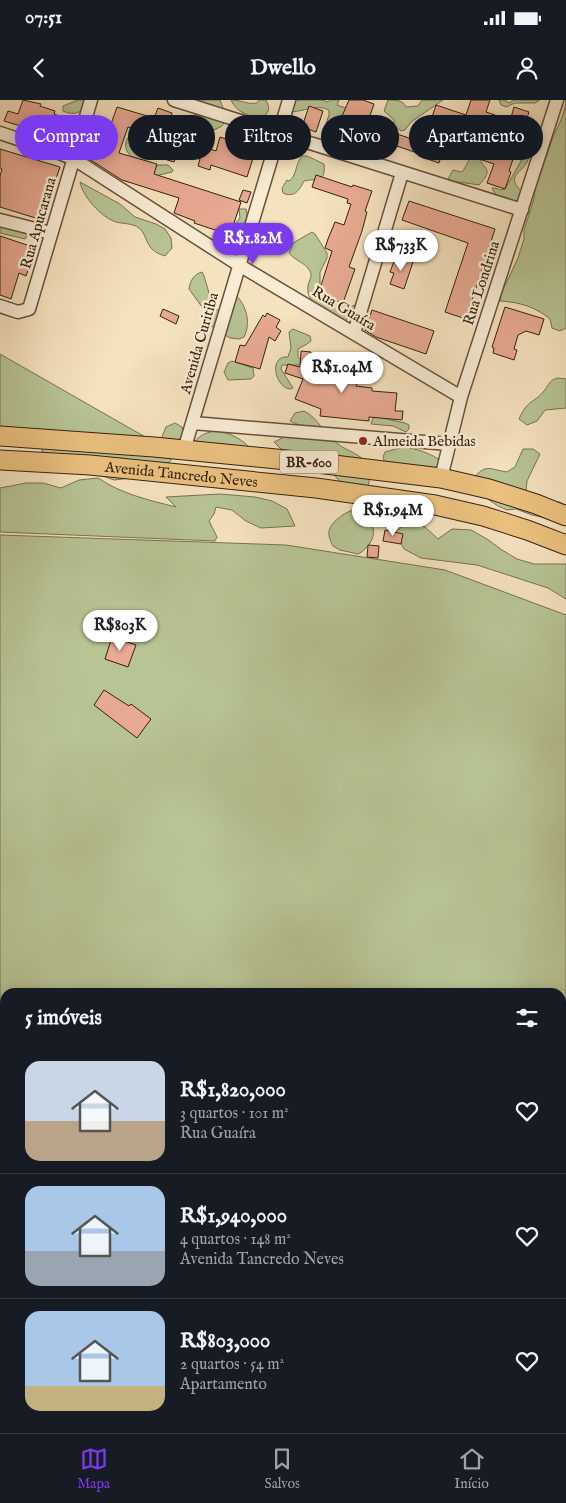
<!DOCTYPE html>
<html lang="pt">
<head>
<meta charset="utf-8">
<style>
  :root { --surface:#171b24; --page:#20242c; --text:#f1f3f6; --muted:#9ea1a6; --line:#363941; --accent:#7c3aed }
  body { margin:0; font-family:"IM FELL English",serif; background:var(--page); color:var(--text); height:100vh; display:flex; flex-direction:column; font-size:19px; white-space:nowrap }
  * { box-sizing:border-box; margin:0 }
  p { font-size:16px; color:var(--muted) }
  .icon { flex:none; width:28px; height:28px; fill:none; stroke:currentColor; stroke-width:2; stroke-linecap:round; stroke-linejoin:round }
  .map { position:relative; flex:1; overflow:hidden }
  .panel { position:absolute; left:0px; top:888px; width:566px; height:446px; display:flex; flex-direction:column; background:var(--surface); border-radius:15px 15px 0 0; box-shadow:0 2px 12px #0003 }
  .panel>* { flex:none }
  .banner { position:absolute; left:15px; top:15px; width:536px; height:45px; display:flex; gap:10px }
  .price { position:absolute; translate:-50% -42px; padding:0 11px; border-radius:18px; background:#fff; color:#222; font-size:16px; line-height:32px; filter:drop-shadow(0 1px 2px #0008) }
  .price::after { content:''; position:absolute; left:50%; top:30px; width:15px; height:11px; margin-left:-8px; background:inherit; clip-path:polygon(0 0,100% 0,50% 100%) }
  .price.on { background:var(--accent); color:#fff }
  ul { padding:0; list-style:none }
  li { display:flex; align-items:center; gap:15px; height:125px; padding:0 25px }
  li+li { border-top:1px solid var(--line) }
  li span { display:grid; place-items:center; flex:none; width:140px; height:100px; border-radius:15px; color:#555 }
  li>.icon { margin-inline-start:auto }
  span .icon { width:60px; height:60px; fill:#fffc; stroke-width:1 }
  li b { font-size:21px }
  h2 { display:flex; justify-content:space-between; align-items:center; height:60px; padding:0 25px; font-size:21px }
  .tag { padding:0 18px; border-radius:22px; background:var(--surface); box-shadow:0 2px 12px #0003; font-size:18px; line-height:45px }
  .tag.on { background:var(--accent); color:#fff }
  .status { display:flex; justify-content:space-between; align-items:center; height:35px; padding:0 25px; background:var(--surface); direction:ltr }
  .status svg { height:14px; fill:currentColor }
  header { display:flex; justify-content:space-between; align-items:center; height:65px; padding:0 25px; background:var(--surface); font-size:22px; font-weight:700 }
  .menu { display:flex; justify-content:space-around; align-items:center; height:70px; border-top:1px solid var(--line); background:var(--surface); font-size:14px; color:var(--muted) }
  .menu a { display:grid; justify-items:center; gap:2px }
  .menu .on { color:var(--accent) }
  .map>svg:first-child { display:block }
</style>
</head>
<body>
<div class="status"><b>07:51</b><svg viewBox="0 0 49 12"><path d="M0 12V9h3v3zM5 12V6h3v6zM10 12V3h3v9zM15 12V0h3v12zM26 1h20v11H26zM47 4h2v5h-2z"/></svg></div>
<header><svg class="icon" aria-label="back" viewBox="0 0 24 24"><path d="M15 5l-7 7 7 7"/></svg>Dwello<svg class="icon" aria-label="person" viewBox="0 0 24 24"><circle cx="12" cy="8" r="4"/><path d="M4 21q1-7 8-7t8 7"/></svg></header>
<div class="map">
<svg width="566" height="1333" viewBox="0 0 566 1333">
  <rect width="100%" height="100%" fill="#f5e2be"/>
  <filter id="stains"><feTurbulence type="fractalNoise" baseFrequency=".004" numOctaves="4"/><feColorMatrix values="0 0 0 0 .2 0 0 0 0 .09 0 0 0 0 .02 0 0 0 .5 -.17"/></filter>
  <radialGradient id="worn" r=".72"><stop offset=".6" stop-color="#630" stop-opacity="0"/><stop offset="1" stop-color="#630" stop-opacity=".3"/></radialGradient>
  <path fill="#b8c494" stroke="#777252" d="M78,0H90C84,11 76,17 63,11V6Z
    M200,0H220L227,18L222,26L198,38C192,21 193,16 200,0Z
    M231,0C241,0 248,5 257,3L259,0H266C270,8 270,11 263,17C250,18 236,12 231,0Z
    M290,0H322L328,2L330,0H339L337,5L370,16L373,26L366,39L361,42L357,40L359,30L346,14L338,17L333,25L329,27L326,24L329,15V10C317,4 304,11 292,12Z
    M388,0C396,0 403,0 406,7L418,6L422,0H443L411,22L405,30L401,31L394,25V20L384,11Z
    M499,0H505L509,3L514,0H540L535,3H515L506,7L501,5Z
    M566,0V228L560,231L552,228L550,219C536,207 519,202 500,201L502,192L518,158L524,139V130L534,99L535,90C541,73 547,54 553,37C559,24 565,14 566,0Z
    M73,33L77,34L73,47L63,49L47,44L49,40L67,41Z
    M470,35L475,37C478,44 478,50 479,57C483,70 495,68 479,85L452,81L448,79L453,70L462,72C473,56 469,58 467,40Z
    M129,36L156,49V53C144,70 116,54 129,36Z
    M525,41L529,44C529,49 531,56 528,60C523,73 505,75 521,91L518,104L500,102L492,88H496L500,90L505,89L521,61C524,55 520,50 521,43Z
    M302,56H307L324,64C326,83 317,78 304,81C299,91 294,98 283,93L282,88L287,80L289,81C297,76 295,64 302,56Z
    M158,65H168L173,70L172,72L159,75L154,81L153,70Z
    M80,82L120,104L135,117L156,124L165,129L171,138L172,148L165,156C159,154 152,151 149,145C145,139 145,133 139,128C132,123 124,124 116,122C101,117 83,97 80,82Z
    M239,109H246C250,120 239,133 232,141H229L226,138L231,129L240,118Z
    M19,118L26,121L30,131L25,139L0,133V126Z
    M312,132L315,134L327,153V158L320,172V187L318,195C322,204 334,208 343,203L351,206L356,205L352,213L344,223C331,215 305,205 308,186C309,180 313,176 310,171C305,162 295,161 289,153L293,143Z
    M202,172L204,176L212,203L217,210H222L236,195C247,207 251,223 244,237L239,239L230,238L211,226L202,207L189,189C190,181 194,174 202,172Z
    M293,229L310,236L311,241L307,244L298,249V257L301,260L303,264C296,266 289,265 282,265L281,269L293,288L289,289C274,285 269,255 288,257L291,248L289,232Z
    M0,254L154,342L0,332Z
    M232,261L253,268L254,276L251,279L228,280L224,272L228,263Z
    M558,278L566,279V308L545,310L537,321L527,325L519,319C528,299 533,304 544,291C549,285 549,280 558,278Z
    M304,311C319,318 324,336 338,344C347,351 361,354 367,364C372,373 369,382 367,391L342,384L330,370L289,354L281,349L274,342L307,326L299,325L290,321L295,313Z
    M377,317L405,323L409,325V329L406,332L393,326L371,324L373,318Z
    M175,323L182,327L184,336L171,360L157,376L149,379L131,378L114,380L42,354V345L159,344L166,327Z
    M215,331C230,332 245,340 254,353L192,346C198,336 204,333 215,331Z
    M403,347C418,349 430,353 443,362L442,370L385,363L383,357L385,352Z
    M523,349H533L540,354L527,381L526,391L541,399L559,402L566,405V425L551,419L532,415L516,409L507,410L498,406L482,395L472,380C486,363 488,369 507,372L515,367Z
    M98,378C122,394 148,400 176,407L166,397L220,394L255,397L272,401L287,409L295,426L261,428L246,421L232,410L216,407L214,414L209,421L217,437L215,441L0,432V388L26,383H43L61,388L79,380Z
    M357,409C369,418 379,428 370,443C366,448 363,452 358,454L340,450L333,446C331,442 328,436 329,431C331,421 348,410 357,409Z
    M410,420L425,427L438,439L452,429L471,430L487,439L502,450L517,459L534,464H566V499L548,488L477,465L421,458L404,449L395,432Z
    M0,435L286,445L445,470L566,515V1007L561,1009V892H5V1329H179L176,1333H0Z"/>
  <path fill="#e8aa92" stroke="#362110" d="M23,0L41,4L40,6L55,11L54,14L70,20L64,39L4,21L8,11L18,14Z
    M349,0H363L374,4L367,24L412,39L415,28L427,32L436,5L466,15L471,0H490L486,12L495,15L490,29L506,35L514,7L529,12L509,71L511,72L505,89L487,83L494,64L479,59L487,37L471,31L472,27L454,20L447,39L457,42L453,51L444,48L439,63L419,56L420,54L394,45L391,51L336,30Z
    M309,6L323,11L316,32L302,27Z
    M117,7L154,18L158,8L172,13L171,18L198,29L193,43L216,51L220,37L256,49L247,77L211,65L210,70L198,66L200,59L177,52L174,62L161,58L167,43L151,38L152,35L128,27L119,53L157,64L154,74L241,102L230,135L194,123L195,121L174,113L179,98L122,80L86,57L90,43L103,47Z
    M0,49L60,67L42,120L0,107V76L2,69L0,68Z
    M316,75L352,87L353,85L372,91L365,111L367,112L362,131L349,167L355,169L343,203L318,195L332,151L325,148L328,139L335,122L344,125L351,104L347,103L348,99L312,87Z
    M243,90L251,92L247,103L239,100Z
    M409,101L495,129L466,219L445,212L468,143L402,120Z
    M0,136L36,148L26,176L19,173L11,199L0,195Z
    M396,156L413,162L404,189L390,184L394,173L390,172Z
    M505,207L544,219L539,235L526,231L518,235L514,249L517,250L514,260L493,253L494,248L492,247Z
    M163,209L179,216L176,224L160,216Z
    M372,210L434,231L426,254L376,237L365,230Z
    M267,213L280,220L276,227L281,231L275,241L269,237L260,269L235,262L240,245L245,246L263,215L265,217Z
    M301,251L311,252L310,270L335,278L338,269L352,274L358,261L366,265L356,286L372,288V291L397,293L395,311H403L402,320L369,317V321L320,316L321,309L295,299L303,279L285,273L288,264L300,267Z
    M385,430L403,434L401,444L383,441Z
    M368,445L379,446L378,458L367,457Z
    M112,537L136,545L128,567L105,559Z
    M104,590L129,606L131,604L151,619L137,638L94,605Z"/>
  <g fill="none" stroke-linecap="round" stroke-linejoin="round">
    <g stroke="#66513c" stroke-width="15">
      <path id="street" d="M174,0L522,110
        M0,33L57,52L74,59L239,165L461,297
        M0,120L51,133
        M0,206L18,212L29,209L91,0
        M354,233L402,73
        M193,323L449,344
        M184,350L289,0
        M441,378L461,297L557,0"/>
    </g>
    <g stroke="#362110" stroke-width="21">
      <g id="primary">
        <path d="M0,336L154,347L317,363L441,378L489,389L536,404L566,416"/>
        <path id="s1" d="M0,360L90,365L316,388L435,405L483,416L527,430L566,445"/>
      </g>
    </g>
    <use href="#street" stroke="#f8ecd5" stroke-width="12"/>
    <use href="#primary" stroke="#eac17f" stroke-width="19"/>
  </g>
  <circle fill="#8f2418" stroke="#f8ecd5" stroke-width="2" cx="363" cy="341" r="5"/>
  <g text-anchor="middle" stroke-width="5" stroke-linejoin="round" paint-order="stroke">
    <rect fill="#f8ecd5" stroke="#705e4b" stroke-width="1" x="280" y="350.5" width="58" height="23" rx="4"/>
    <g font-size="14" font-weight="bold" fill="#362110">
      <text x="309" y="367">BR-600</text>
    </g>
    <g font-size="15" fill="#362110" stroke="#f8ecd5">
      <text transform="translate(38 123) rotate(-74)" y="5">Rua Apucarana</text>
      <text transform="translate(481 183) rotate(-72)" y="5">Rua Londrina</text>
      <text transform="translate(344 208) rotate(31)" y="5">Rua Guaíra</text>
      <text transform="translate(199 243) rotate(-74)" y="5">Avenida Curitiba</text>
      <text dy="5" stroke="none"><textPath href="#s1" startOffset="182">Avenida Tancredo Neves</textPath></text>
    </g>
    <g font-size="15" fill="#362110" stroke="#f8ecd5" text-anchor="start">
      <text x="373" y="346">Almeida Bebidas</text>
    </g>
  </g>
  <rect width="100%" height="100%" filter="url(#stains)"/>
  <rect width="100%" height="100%" fill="url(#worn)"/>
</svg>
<b class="price on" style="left:253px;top:165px">R$1.82M</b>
<b class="price" style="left:401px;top:172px">R$733K</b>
<b class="price" style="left:342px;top:294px">R$1.04M</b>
<b class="price" style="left:393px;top:437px">R$1.94M</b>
<b class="price" style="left:120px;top:552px">R$803K</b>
<div class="banner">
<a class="tag on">Comprar</a>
<a class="tag">Alugar</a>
<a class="tag">Filtros</a>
<a class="tag">Novo</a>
<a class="tag">Apartamento</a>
</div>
<section class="panel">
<h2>5 imóveis<svg class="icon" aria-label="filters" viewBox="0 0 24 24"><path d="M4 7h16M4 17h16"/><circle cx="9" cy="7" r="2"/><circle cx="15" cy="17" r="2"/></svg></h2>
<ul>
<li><span style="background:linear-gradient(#c9d6e8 60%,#b9a48a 0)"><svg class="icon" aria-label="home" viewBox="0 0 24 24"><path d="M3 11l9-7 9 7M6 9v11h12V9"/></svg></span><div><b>R$1,820,000</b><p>3 quartos · 101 m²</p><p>Rua Guaíra</p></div><svg class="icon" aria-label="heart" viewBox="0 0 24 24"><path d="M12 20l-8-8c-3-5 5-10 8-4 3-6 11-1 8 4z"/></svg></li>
<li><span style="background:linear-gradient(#a9c7e8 65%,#9aa5b1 0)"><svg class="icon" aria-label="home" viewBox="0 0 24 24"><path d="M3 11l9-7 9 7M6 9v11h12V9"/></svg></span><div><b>R$1,940,000</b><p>4 quartos · 148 m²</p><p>Avenida Tancredo Neves</p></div><svg class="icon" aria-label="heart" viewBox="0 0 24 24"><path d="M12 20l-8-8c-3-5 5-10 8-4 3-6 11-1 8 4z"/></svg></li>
<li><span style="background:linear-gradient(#a9c7e8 75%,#c2b280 0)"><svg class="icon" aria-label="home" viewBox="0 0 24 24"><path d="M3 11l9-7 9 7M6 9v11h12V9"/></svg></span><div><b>R$803,000</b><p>2 quartos · 54 m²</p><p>Apartamento</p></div><svg class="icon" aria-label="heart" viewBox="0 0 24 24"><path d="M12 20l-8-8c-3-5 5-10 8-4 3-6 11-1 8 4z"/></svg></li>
</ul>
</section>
</div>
<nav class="menu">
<a class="on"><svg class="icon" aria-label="map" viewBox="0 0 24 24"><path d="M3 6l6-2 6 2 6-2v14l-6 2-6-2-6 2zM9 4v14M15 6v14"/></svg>Mapa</a>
<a><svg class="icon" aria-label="saved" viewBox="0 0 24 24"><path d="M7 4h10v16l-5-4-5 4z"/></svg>Salvos</a>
<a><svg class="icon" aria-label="home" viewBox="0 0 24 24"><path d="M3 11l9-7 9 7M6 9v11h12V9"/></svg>Início</a>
</nav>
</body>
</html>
